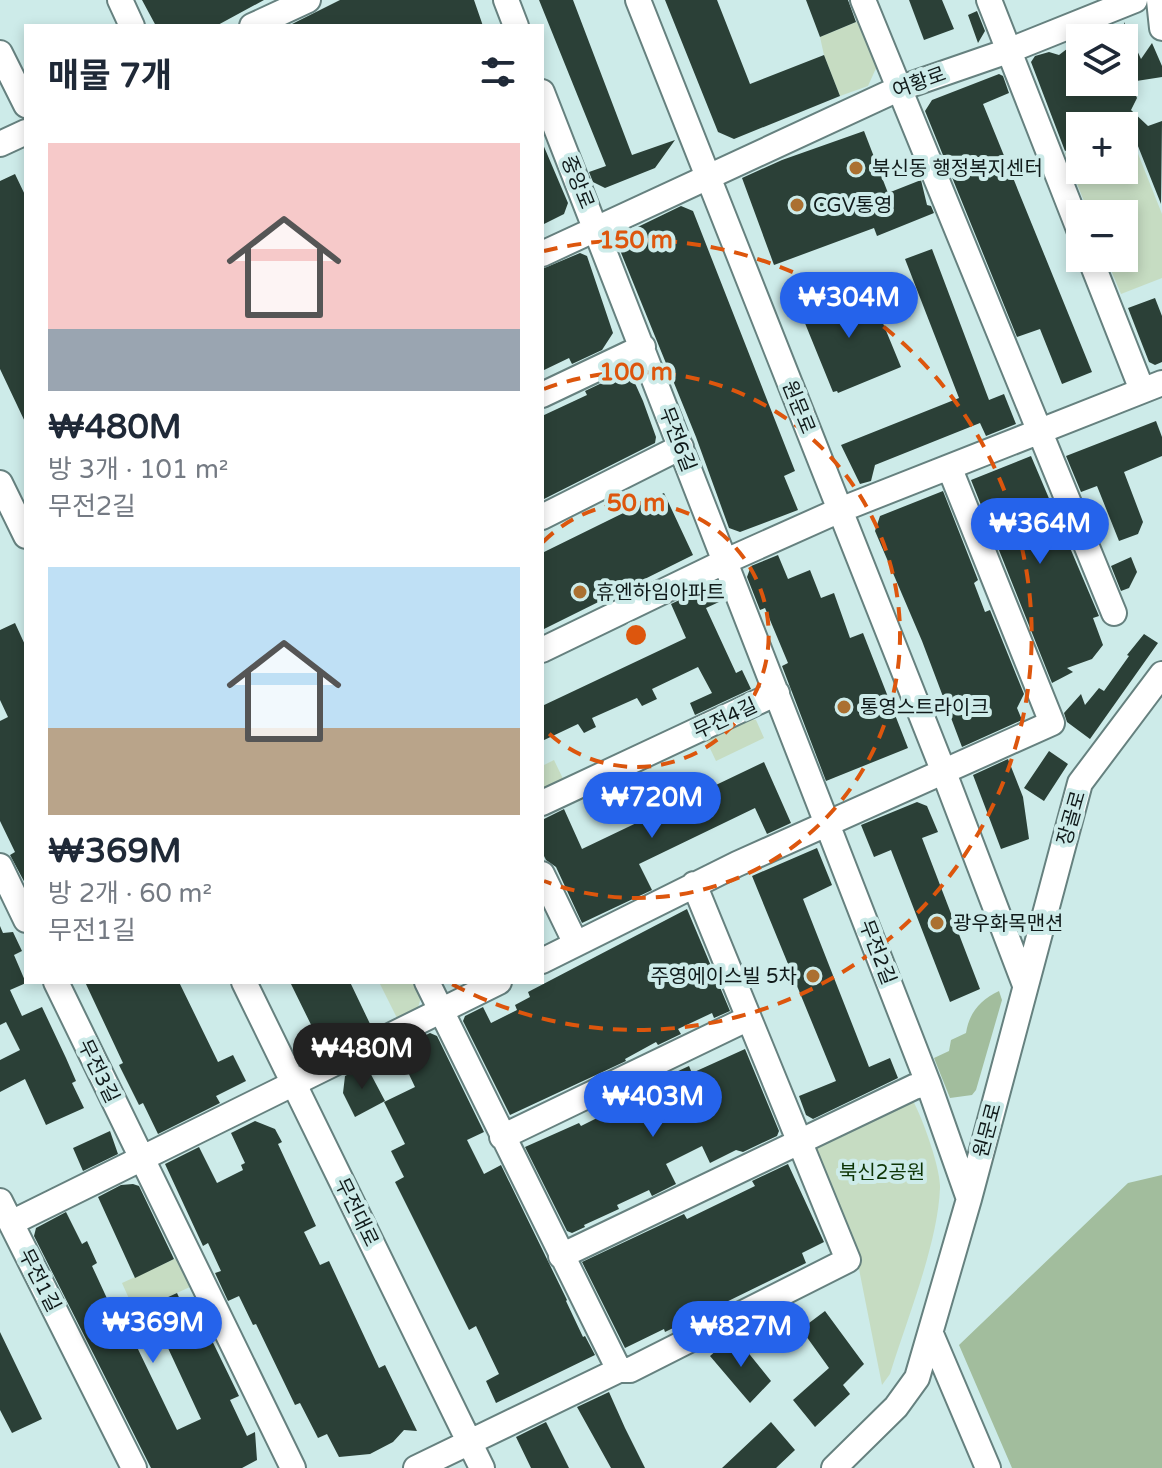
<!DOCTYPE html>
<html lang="ko">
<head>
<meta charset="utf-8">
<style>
  :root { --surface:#fff; --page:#f2f2f3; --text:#1f2937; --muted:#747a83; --accent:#2563eb }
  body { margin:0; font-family:"Varela Round","Noto Sans KR",sans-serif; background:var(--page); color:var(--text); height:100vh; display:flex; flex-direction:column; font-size:30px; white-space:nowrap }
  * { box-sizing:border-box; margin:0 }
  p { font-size:26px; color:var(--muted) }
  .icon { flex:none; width:44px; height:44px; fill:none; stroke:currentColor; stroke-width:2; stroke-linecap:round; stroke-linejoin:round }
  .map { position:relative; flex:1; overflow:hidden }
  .panel { position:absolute; left:24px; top:24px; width:520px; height:960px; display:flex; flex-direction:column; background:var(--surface); border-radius:0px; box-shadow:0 4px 12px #0003 }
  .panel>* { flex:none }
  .fabs { position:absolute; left:1066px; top:24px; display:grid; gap:16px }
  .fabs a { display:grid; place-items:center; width:72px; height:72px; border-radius:0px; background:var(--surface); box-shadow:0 4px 12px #0003; font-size:40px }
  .price { position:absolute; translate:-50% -68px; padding:0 18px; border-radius:28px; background:var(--accent); color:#fff; font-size:26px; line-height:52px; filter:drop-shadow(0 2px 4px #0008) }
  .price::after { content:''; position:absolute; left:50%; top:48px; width:24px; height:18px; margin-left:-12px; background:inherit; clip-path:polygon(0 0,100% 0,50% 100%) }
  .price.on { background:#222; color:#fff }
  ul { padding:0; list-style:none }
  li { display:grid; align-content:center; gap:16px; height:424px; padding:0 24px }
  li span { display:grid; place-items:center; height:248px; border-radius:0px; color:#555 }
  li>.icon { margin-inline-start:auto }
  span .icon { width:144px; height:144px; fill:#fffc; stroke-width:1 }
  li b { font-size:34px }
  h2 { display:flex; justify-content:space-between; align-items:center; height:96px; padding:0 24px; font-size:34px }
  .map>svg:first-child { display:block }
</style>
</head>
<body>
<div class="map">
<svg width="1162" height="1468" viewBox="0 0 1162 1468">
  <rect width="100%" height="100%" fill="#cdebe9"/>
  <path fill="#c6dcc2" d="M859,21L877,66L868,86L840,96L824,55L820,37Z
    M1129,131L1162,214V278L1121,294L1106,258H1124V214H1089L1065,153L1080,148V170H1124V133Z
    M751,719L756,720L764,738L716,761L706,740Z
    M554,760L566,785L542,797V766Z
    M379,982H414L421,997L418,1008L397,1018Z
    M909,1094C920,1110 941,1168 940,1188C938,1243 907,1319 890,1374L882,1385L858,1264L812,1140Z
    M177,1258L190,1287L135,1312L122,1283Z"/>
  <path fill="#a2bd9d" d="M999,991L1002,1000L976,1090L972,1095L950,1098L934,1058L949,1051L951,1040L966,1033C969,1013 980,1000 999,991Z
    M1162,1175V1468H1012L959,1345L1128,1183Z"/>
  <path fill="#2b4037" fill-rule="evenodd" d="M142,0H264L216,26H156Z
    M340,0H474L483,26H288Z
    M539,0H573L632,155L675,140L655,168L605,188L593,182L589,172L606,166Z
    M665,0H717L750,84L824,55L840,96L734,139L718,132Z
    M806,0H848L856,22L820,37Z
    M909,0H942L954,29L924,40Z
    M977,11L985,31L978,43L968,15Z
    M1124,22L1141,59L1152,43L1162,66V77L1130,82L1137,98L1131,110L1148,126L1162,121L1161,204L1126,116L1098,126H1080V145L1065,151L1031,62L1035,56L1049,52L1059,55L1080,39V82H1124Z
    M999,74L1003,76L1009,93L983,104L1092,372L1062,384L1040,329L1017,337L925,111L932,100Z
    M864,131L888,193L921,180L927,205L931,206L934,213L877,236L874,228L774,265L742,178L782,160Z
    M542,142L568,203L564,214L542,225Z
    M15,174L26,197V424L0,369V181Z
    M681,206L693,211L795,471L784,476L798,510L740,532L729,528L696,437L615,238Z
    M932,249L989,400L1004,394L1016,424L986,436L980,423L875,465L871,481L860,484L841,445L959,398L905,259Z
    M580,253L587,256L613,333L602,350L572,364L569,358L542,371V269Z
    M853,290L859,305L873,299L901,367L838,393L837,391L833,392L800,311L805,309L802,302L818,295L822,303Z
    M1155,298L1162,316V362L1155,365L1149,362L1128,308Z
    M629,370L643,401L656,437L655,443L542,500V416L587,395L585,391Z
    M1156,421L1162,437V456L1124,472L1143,522L1138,534L1119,541L1097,486L1081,492L1066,456Z
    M1031,456L1099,616L1093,618L1103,645L1092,659L1067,668L1073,672L1052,683L971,480Z
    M943,491L978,580L974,583L985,612L990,610L1024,694L1017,708L1022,720L962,747L922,641L875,531L880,516Z
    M664,493L693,555L542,630V553Z
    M778,555L788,579L810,570L821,598L834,593L850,638L863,633L908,748L826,781L782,666L788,663L765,608L760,610L747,577L751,566Z
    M1131,557L1137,572L1129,588L1121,591L1111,566Z
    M705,588L713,590L719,602L706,608L736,673L742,670L751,689L695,715L690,703L712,693L698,667L652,689L657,699L642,706L637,698L592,718L596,727L584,733L578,724L542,741V706L686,638L671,604Z
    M15,623L26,647V885L10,855L15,852L0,821V721L8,717L0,700V630Z
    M1144,634L1158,643L1090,739L1067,722L1064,713L1081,694L1085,705L1099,688L1104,691L1129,656L1127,655Z
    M1049,751L1068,764L1044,801L1024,788Z
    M1008,759L1023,797L1029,839L1001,849L973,775Z
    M764,762L791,823L767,834L755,808L639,864L652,890L582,923L556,867L546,860L542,852V820L564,809L582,849Z
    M917,802L927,806L938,832L922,838L980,989L950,1002L891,850L874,857L861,825Z
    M817,848L832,885L803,899L869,1067L890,1058L898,1078L813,1119L806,1115L799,1096L836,1081L752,876Z
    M687,909L730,1011L714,1018L712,1013L678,1029L681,1034L658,1045L656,1042L625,1059L626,1061L510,1115L463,1021L465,1016L483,1007L491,1023L517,1010L515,1005L530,997L528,992Z
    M0,926L3,933L13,932L22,951L14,955L26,983L10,990L22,1016L42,1007L66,1058L76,1081L72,1083L84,1108L46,1125L25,1079L0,1092V1060L20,1050L6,1022L0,1025Z
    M85,982H179L218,1062L233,1055L246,1081L216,1096L220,1103L158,1134L143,1103L139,1105L119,1065L123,1063Z
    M290,982H350L372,1028L328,1050L322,1047Z
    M430,1033L437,1036L484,1132L467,1140L484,1174L501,1165L567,1300L566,1301L583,1337L585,1336L595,1355L496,1403L486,1381L499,1374L476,1326L469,1330L395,1182L404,1177L391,1151L405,1144L384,1102L415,1087L397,1049Z
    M745,1049L779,1131L777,1136L743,1152L736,1150L710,1163L702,1146L666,1164L676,1184L652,1196L649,1190L617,1205L619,1209L584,1225L585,1227L572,1233L567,1231L525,1147L579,1123L581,1126L609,1112L613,1119L642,1105L635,1091L689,1066L692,1073Z
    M366,1065L385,1101L355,1117L343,1093L345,1076Z
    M255,1121L275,1129L282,1142L278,1144L316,1226L304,1232L320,1265L329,1261L379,1368L385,1365L417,1431L404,1430L393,1442L370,1454L339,1457L327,1434L318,1438L300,1403L295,1405L256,1324L253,1325L239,1296L228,1301L215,1273L221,1271L208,1243L203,1246L165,1164L199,1147L217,1183L243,1170L241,1165L245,1163L231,1133Z
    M110,1131L118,1154L83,1171L73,1148Z
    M788,1164L824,1242L802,1253L806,1263L665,1332L664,1329L625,1348L582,1262L684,1214L687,1219L755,1186L752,1181Z
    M133,1184L139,1186L174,1259L135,1278L98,1197L121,1185Z
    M66,1212L82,1244L87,1241L97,1263L92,1266L117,1320L177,1293L191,1323L201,1318L239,1396L230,1400L247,1436L255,1432L257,1460L242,1468H151L34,1236L36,1228ZM161,1333L201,1419L177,1430L136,1345Z
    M825,1311L864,1364L843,1385L850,1394L815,1427L793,1400L829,1368L801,1329Z
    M0,1332L42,1419L12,1433L0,1410Z
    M734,1335L771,1381L750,1403L710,1356Z
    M609,1392L625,1428L645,1468H611L577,1407Z
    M546,1422L569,1468H531L516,1437Z
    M771,1422L795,1450L776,1468H722Z"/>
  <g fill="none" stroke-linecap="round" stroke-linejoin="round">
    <g stroke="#66817f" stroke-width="28">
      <path id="minor" d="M120,0L132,26
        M506,0L516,26
        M638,0L943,770L1025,985
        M863,0L1114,613
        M989,0L1080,232
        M1159,0L1162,28
        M252,26L308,0
        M0,53L26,105
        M542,92L928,1083L969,1199
        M0,144L26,132
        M542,254L898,89L1008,51L1135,0
        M1090,258L1142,390
        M542,395L643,347
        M0,483L26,536
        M542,517L681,447
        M542,650L726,561L840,510L1162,383
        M542,803L777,693
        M0,866L26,920
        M542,874L576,944
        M542,961L737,864L1052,723L950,469
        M56,982L293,1468
        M244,982L482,1468
        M427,982L619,1370
        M502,1137L749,1018
        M0,1201L11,1223
        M561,1256L914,1087L928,1083
        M931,1334L988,1468
        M134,1468L11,1223L499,982
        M416,1468L619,1370H630L848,1260L694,884
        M834,1468L896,1407L917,1378L969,1199L1080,783L1162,674"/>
    </g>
    <use href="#minor" stroke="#fff" stroke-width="24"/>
  </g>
  <g fill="none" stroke="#dd560d" stroke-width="4" stroke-dasharray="14 10">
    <path d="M543 542A132 132 0 1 1 543 728"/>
    <path d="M544 389A263 263 0 1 1 544 881"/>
    <path d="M544 251A395 395 0 1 1 448 982"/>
  </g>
  <g fill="#ab7031" stroke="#cdebe9" stroke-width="3">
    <circle cx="856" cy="168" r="8"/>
    <circle cx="797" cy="205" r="8"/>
    <circle cx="580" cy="592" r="8"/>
    <circle cx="844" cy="707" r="8"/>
    <circle cx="937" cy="923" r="8"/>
    <circle cx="813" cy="976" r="8"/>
  </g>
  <g text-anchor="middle" stroke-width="8" stroke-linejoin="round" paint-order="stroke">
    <g font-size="20" fill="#101a1a" stroke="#cdebe9">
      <text transform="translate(919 82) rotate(-20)" y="7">여황로</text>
      <text transform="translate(578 182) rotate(68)" y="7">중앙로</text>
      <text transform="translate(799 407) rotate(68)" y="7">원문로</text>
      <text transform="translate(678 439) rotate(69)" y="7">무전6길</text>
      <text transform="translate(725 718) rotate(-25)" y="7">무전4길</text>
      <text transform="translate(1071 818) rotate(-74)" y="7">장골로</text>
      <text transform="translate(878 952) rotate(69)" y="7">무전2길</text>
      <text transform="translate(99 1071) rotate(64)" y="7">무전3길</text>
      <text transform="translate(987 1130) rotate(-75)" y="7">원문로</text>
      <text transform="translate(357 1212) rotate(64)" y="7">무전대로</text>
      <text transform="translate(40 1280) rotate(63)" y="7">무전1길</text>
    </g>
    <g font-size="20" fill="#101a1a" stroke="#cdebe9" text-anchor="start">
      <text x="872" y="175">북신동 행정복지센터</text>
      <text x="813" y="212">CGV통영</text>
      <text x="596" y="599">휴엔하임아파트</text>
      <text x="860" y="714">통영스트라이크</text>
      <text x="953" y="930">광우화목맨션</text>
      <text x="797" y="983" text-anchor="end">주영에이스빌 5차</text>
    </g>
    <g font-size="20" fill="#0d3304" stroke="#cdebe9">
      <text x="882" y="1179">북신2공원</text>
    </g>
  </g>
  <circle cx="636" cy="635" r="12" fill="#dd560d" stroke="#cdebe9" stroke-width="4"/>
  <g font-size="24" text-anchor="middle" font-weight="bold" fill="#dd560d" stroke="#cdebe9" stroke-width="8" stroke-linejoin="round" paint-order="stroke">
    <text x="636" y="248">150 m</text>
    <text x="636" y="380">100 m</text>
    <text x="636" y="511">50 m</text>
  </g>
</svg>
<div class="fabs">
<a><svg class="icon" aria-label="layers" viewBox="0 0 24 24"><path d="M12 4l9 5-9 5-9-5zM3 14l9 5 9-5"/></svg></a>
<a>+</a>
<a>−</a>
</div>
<b class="price" style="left:849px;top:340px">₩304M</b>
<b class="price" style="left:1040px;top:566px">₩364M</b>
<b class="price" style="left:652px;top:840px">₩720M</b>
<b class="price on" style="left:362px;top:1091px">₩480M</b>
<b class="price" style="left:653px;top:1139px">₩403M</b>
<b class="price" style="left:153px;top:1365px">₩369M</b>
<b class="price" style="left:741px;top:1369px">₩827M</b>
<section class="panel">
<h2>매물 7개<svg class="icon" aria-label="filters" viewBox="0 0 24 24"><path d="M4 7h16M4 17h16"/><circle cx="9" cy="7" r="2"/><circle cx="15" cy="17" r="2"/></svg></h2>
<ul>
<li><span style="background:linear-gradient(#f6c9c9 75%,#9aa5b1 0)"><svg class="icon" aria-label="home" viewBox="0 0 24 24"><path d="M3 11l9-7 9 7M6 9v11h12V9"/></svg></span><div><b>₩480M</b><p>방 3개 · 101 m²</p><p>무전2길</p></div></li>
<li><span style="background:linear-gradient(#bfe0f5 65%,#b9a48a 0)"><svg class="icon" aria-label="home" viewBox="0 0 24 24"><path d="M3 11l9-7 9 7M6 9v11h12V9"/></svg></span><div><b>₩369M</b><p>방 2개 · 60 m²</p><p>무전1길</p></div></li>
</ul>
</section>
</div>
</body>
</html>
